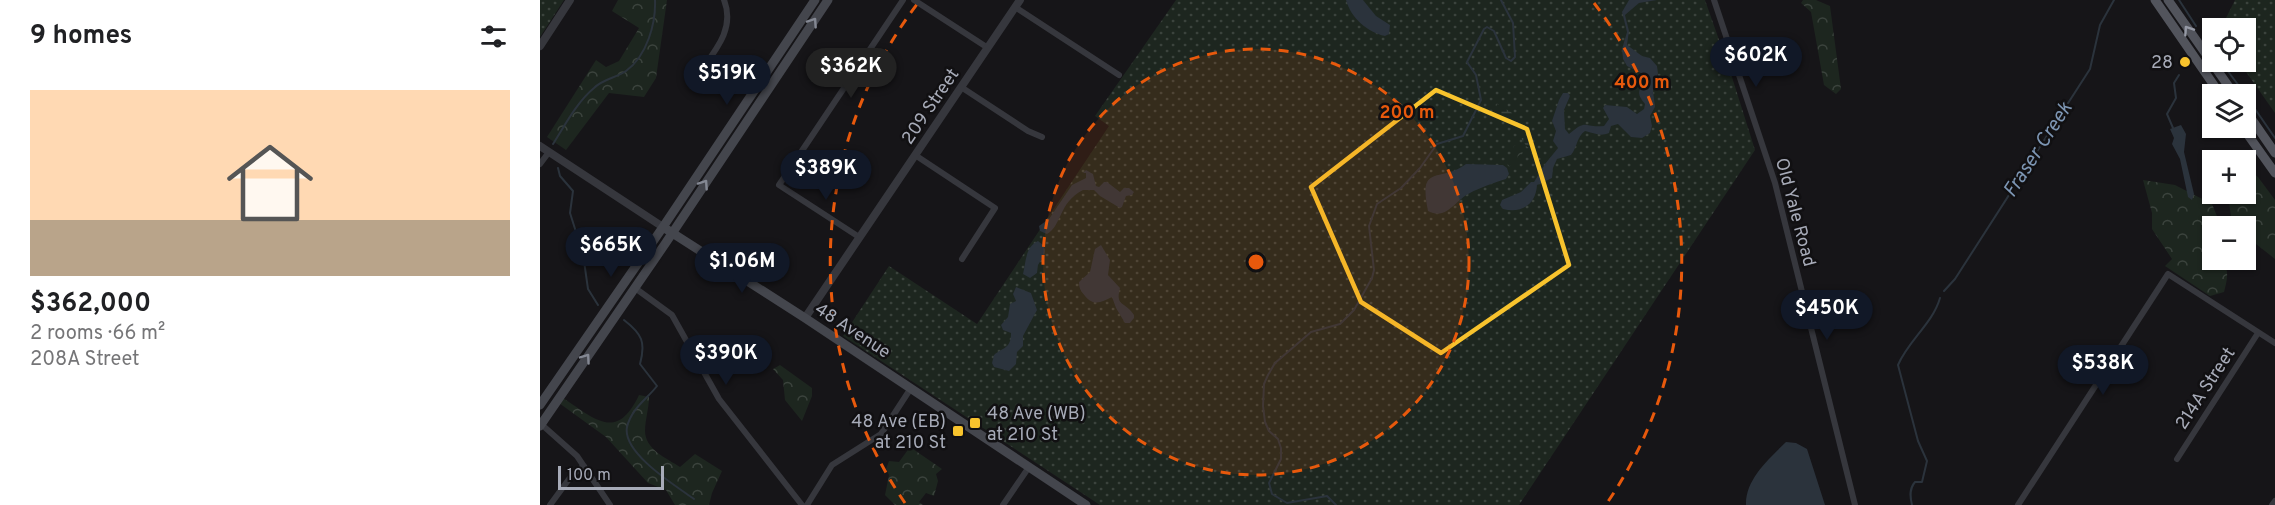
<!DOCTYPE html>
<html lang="en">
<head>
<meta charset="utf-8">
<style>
  :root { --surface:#fff; --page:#f2f2f2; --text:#202124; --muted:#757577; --accent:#111827 }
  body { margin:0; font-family:Overpass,sans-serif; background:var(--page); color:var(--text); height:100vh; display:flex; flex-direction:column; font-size:22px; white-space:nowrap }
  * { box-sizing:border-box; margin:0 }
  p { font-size:20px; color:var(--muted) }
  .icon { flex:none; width:33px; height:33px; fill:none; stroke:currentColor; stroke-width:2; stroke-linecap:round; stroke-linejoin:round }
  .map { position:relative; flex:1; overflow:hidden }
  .details { display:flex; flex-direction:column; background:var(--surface); width:540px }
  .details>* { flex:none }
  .tools { position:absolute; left:1662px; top:18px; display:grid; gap:12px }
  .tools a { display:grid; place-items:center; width:54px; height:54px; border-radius:0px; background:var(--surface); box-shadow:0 2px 4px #0004; font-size:30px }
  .scale { position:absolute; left:18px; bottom:15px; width:106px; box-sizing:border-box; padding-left:6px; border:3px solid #a7abb8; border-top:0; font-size:16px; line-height:21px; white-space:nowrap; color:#a7abb8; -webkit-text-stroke:4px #111012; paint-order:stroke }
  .price { position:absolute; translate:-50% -51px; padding:0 14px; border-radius:21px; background:var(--accent); color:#fff; font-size:20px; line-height:39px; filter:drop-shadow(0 2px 3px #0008) }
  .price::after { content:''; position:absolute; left:50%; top:36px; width:18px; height:14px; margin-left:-9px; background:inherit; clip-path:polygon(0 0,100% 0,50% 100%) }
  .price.selected { background:#222; color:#fff }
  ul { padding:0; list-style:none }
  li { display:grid; align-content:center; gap:12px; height:318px; padding:0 30px }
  li span { display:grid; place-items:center; height:186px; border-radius:0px; color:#555 }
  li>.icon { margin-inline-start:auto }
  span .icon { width:108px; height:108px; fill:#fffc; stroke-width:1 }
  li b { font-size:26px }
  h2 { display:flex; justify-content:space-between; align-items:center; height:72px; padding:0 30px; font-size:26px }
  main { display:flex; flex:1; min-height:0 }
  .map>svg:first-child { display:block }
</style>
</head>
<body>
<main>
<section class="details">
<h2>9 homes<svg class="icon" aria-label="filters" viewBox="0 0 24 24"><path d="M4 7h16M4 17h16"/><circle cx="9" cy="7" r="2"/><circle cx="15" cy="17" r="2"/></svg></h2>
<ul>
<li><span style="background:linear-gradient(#ffd9b3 70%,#b9a48a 0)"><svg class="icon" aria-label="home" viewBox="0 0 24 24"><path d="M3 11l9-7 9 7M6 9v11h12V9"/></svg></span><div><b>$362,000</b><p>2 rooms · 66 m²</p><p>208A Street</p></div></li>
</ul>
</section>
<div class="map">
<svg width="1735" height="505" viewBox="0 0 1735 505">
  <defs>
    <pattern id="green-dots" width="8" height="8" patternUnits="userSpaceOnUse" patternTransform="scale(1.5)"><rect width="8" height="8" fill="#1d261f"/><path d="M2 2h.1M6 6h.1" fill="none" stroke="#3b433d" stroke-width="1.8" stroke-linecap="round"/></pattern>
    <pattern id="forest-crowns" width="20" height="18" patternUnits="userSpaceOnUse" patternTransform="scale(1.5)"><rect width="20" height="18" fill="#1d261f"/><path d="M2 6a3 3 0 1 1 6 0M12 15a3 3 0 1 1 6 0" fill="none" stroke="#3b433d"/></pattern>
    <pattern id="wetland-marsh" width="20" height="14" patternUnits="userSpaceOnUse" patternTransform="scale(1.5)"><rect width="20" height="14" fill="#1d261f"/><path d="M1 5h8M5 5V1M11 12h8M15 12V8" fill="none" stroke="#3b433d"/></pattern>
  </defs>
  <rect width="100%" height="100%" fill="#161518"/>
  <path fill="url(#green-dots)" d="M0,0H24L0,37Z
    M636,0H1165L1191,74L1215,150L979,505H560L303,336L349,266L437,324L569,126L555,116Z
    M1695,0H1735V113L1699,62H1706V28H1685L1686,18Z"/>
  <path fill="url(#forest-crowns)" d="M78,0H127L116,78L104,97L69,93L26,150L7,137L56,60L66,67L79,61L99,28L72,11Z
    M1263,0H1276L1290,6L1301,89L1296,94L1284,85L1271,12L1261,3Z
    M978,144L982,146L984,151L977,157L979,160L976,165L969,166L965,160L972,153L974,146Z
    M1706,168L1718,177L1735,200V259L1706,236V226H1696L1691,217L1688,194H1706Z
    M1603,180L1635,185L1672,204L1681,226H1672V260H1682C1690,271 1687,280 1684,292L1670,296L1625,266L1632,259L1612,229V213Z
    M240,365L272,388V396L262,421L245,400L243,380L233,369Z
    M99,395L109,397C109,408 105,420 105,431C105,449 126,458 140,467L155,454L182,471L172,493L169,505H135L126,490L108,483L66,437L19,403L23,398C55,419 77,442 99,395Z
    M370,447L402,469L396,474L398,481L394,496L386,493L379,502L383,505H355L345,495L349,475L346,469L349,461L359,462Z"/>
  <path fill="url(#wetland-marsh)" d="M957,104L971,112L992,144L991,148L987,147L968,118L955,110Z"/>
  <path fill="#2b333c" d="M806,0H823L836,16L850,25L849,34L845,36C827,32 811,18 806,0Z
    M1089,0H1117L1099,3L1085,15L1089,31L1087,45L1102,56L1110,58L1117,66L1118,73L1113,91L1115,107L1110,116L1112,126L1110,133L1102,138L1091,137L1078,124L1071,126L1069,133C1060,137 1054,133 1045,131C1037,136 1037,148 1031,155L1017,159L1013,168L1012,178L997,185C996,204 982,214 963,209L960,205L962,200L981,192L991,182H994L1005,164L1018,148L1013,141L1016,131L1012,121L1019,100L1023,93H1028L1030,96L1024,110L1025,129L1029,134C1048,118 1042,128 1064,126L1069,119L1063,108L1065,105L1087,107L1097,114L1104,109L1105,104C1093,90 1103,90 1104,76L1101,73L1087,66L1083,59L1082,49L1087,32L1082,12Z
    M1641,125L1646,134L1644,152L1654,194L1652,200L1648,197L1640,159L1632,144L1634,138L1630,129Z
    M926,164L963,165L967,168L969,174L966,179C956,182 939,188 930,193C915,200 907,221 888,211C878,162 899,184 926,164Z
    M546,170L553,174L556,186L559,187L564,182H567L580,192L584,188H589L594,192L592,195L586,196L582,207L580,208L560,196L554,190H543C518,203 522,226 507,234L500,231L499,226L509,219L532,185L546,178V173H543Z
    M498,241L503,245C508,254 502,258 498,265L497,273L490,278L483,274C486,262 485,247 498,241Z
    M561,245L570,260L568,275L580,288C575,307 585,301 594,315V318L590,323H585L576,308L572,297C562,302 554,307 545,296C541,291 539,289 539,282L550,272L555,249Z
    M476,287L491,293L497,310L483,336V346L477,352L476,364L469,371L454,367L452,363L454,355C463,347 471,349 471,333L463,330L461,325L468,317L470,304L476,301L473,294Z
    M1246,442L1256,443L1267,449L1285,505H1206C1205,479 1230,458 1246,442Z"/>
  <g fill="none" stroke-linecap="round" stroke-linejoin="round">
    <path stroke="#2b333c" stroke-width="2" d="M1639,0L1656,26
      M1671,46L1672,49
      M1681,62L1705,94
      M1706,96L1735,138
      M1633,128L1627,114L1636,98L1634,83L1639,75
      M13,144C25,125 37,102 54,88C63,79 76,78 86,71C107,56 116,23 115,0
      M18,168L20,176L33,191L30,213L43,254L48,289L58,305
      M1404,291L1415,279L1550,69L1560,25L1574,0
      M84,320C102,334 106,342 100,364L117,386C107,399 91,409 87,427C82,453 136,486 154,499
      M796,505L787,496L747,503L732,494L729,483L741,459V448L738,439L729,431L725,422L723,406L724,384L728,375L735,363L771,332L800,324L814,310L832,278L834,270L829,226L837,204L861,188L880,168L897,144L923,136L941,100L936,75L927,62L944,29L947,27L954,31L966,58L971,61L975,57L973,23L961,0
      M1372,505C1370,497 1369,489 1375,482H1382L1387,461L1378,441L1358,365C1368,341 1393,323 1400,298"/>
    <path stroke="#36373d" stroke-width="6" d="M374,0L448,48
      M1174,0L1235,183L1315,505
      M475,7L579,75
      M157,76C173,53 196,30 184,0
      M421,87L488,131L502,137
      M375,155L455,208L422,259
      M0,164L9,152
      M319,237L239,185L363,0
      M95,288L132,315L179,399L262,505
      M1,424L37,456L70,505
      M1637,459L1718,333
      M10,505L32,475L44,466
      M267,505L292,465L341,434L371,388
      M463,505L489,467
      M1478,505L1628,274L1735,343
      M1732,505L1735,501"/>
    <path stroke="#36373d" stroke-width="8" d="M0,46L30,0
      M0,146L123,227
      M265,318L480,0"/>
    <path stroke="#44464d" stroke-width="9" d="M123,227L265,318L546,505
      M0,405L123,227L275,0
      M0,426L125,244L288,0"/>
    <path stroke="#52545c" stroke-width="9" d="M1615,0L1680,94
      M1628,0L1694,94
      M1706,111L1735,153
      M1703,128L1735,173"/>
  </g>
  <defs><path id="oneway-chevron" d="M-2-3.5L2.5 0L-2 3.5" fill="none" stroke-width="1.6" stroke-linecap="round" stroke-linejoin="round" transform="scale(1.5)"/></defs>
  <g stroke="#848893">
    <use href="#oneway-chevron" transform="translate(273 22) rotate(-56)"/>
    <use href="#oneway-chevron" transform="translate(164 184) rotate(-56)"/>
    <use href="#oneway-chevron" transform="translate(46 358) rotate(-55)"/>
  </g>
  <use stroke="#969aa6" href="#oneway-chevron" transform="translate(1648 30) rotate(-124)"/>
  <path fill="none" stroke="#f8c32d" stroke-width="4.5" stroke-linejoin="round" d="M896,90L987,129L1029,265L901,353L821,302L771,187Z"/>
  <circle cx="716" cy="262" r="213" fill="#e8590c" fill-opacity=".12"/>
  <g fill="none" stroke="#e8590c" stroke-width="3" stroke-dasharray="10 8">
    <circle cx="716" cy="262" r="213"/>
    <path d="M365 503A426 426 0 0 1 378 3M1054 3A426 426 0 0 1 1067 503"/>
  </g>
  <g fill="#f8c32d" stroke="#111012" stroke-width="2">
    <circle cx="1645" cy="62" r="6"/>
    <rect x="429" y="417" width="12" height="12" rx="3"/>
    <rect x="412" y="425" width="12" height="12" rx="3"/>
  </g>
  <g text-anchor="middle" stroke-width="5" stroke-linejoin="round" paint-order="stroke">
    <g font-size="18" fill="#a7abb8" stroke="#111012" text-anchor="end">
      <text x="1633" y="68">28</text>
      <text x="447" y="419" text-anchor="start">48 Ave (WB)<tspan x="447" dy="21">at 210 St</tspan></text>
      <text x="406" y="427">48 Ave (EB)<tspan x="406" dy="21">at 210 St</tspan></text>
    </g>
    <g font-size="18" fill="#a7abb8" stroke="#111012">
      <text transform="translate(390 106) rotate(-56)" y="6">209 Street</text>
      <text transform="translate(1256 212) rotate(75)" y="6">Old Yale Road</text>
      <text transform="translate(313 330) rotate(33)" y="6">48 Avenue</text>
      <text transform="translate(1665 388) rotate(-57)" y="6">214A Street</text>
    </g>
    <g font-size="20" font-style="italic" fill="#7d96b4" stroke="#111012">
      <text transform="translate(1497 149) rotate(-57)" y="7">Fraser Creek</text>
    </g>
  </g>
  <circle cx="716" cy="262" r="9" fill="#e8590c" stroke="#111012" stroke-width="3"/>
  <g font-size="18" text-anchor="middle" font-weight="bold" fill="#e8590c" stroke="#111012" stroke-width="5" stroke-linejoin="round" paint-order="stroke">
    <text x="1102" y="88">400 m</text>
    <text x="867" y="118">200 m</text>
  </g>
</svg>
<div class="tools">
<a><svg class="icon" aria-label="locate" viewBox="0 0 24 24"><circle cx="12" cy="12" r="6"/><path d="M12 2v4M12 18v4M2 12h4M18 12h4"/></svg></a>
<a><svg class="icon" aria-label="layers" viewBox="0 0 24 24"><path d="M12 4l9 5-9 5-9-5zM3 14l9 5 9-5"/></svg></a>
<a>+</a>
<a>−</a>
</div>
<div class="scale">100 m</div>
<b class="price" style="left:1216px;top:88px">$602K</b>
<b class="price selected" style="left:311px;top:99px">$362K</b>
<b class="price" style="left:187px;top:106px">$519K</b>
<b class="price" style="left:286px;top:201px">$389K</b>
<b class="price" style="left:71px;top:278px">$665K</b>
<b class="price" style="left:202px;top:294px">$1.06M</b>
<b class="price" style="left:1287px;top:341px">$450K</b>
<b class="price" style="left:186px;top:386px">$390K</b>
<b class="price" style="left:1563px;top:396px">$538K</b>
</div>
</main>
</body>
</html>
